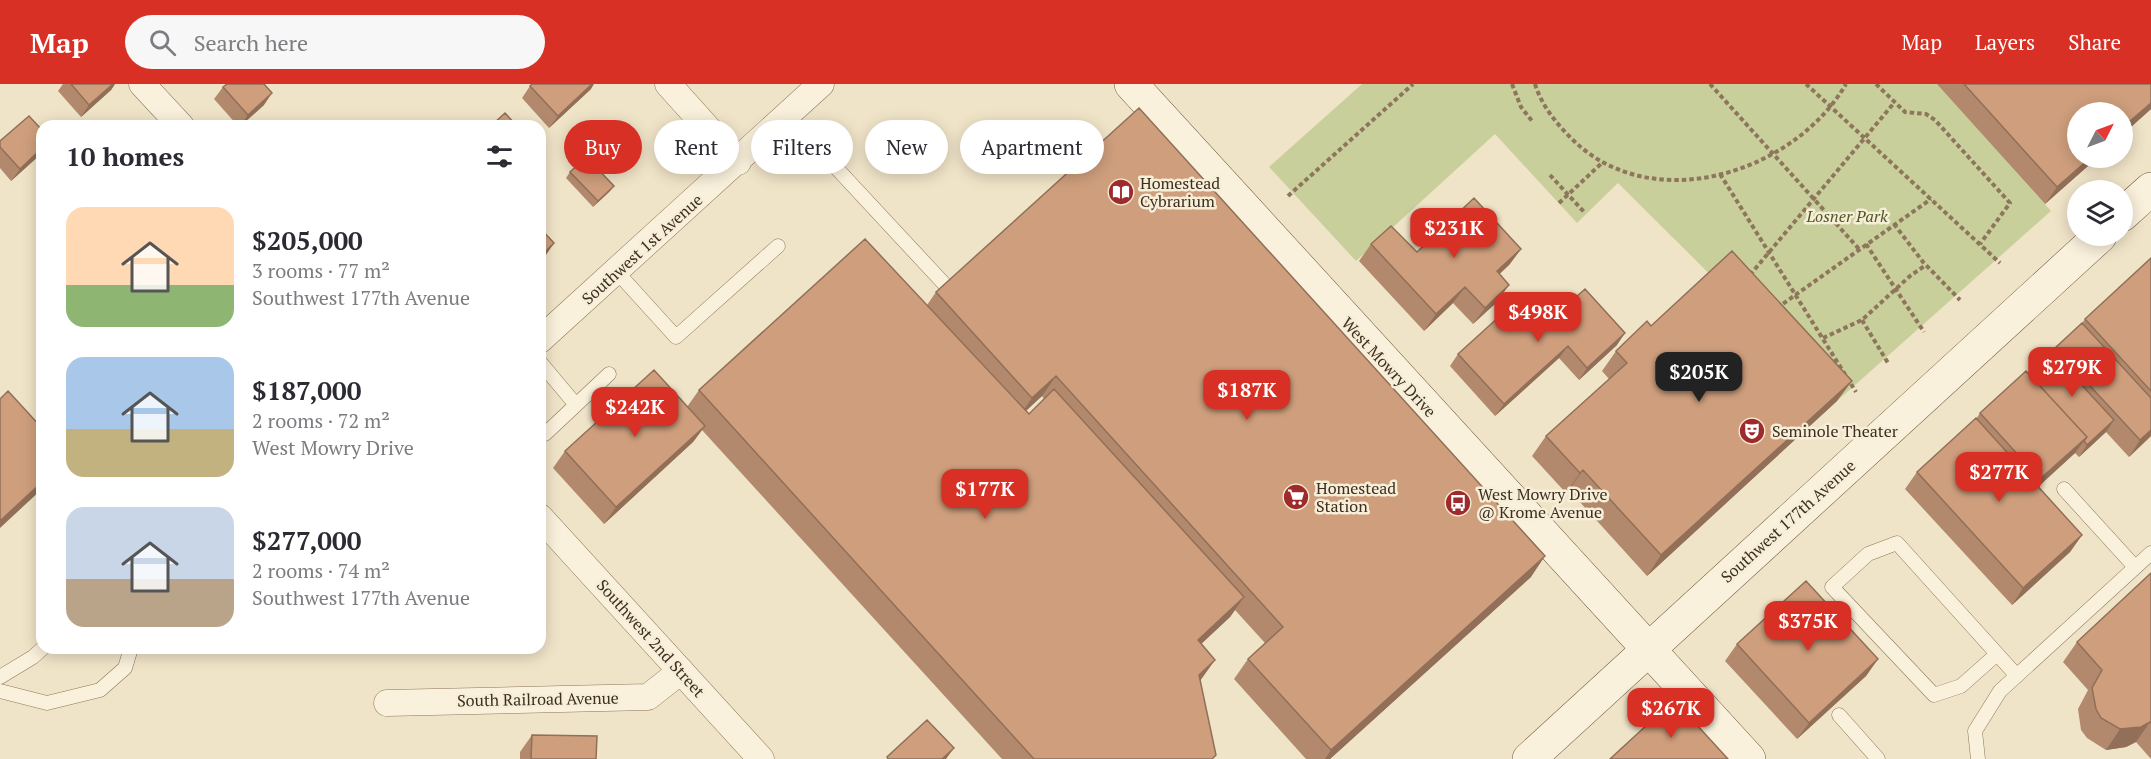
<!DOCTYPE html>
<html lang="en">
<head>
<meta charset="utf-8">
<style>
  :root { --surface:#fff; --page:#f7f7f7; --text:#2b2b33; --muted:#7c7c81; --accent:#d93025 }
  body { margin:0; font-family:"PT Serif",serif; background:var(--page); color:var(--text); height:100vh; display:flex; flex-direction:column; font-size:22px; white-space:nowrap }
  * { box-sizing:border-box; margin:0 }
  p { font-size:20px; color:var(--muted) }
  .icon { flex:none; width:33px; height:33px; fill:none; stroke:currentColor; stroke-width:2; stroke-linecap:round; stroke-linejoin:round }
  .map { position:relative; flex:1; overflow:hidden }
  .drawer { position:absolute; left:36px; top:36px; width:510px; height:534px; display:flex; flex-direction:column; background:var(--surface); border-radius:18px; box-shadow:0 3px 15px #0003 }
  .drawer>* { flex:none }
  .banner { position:absolute; left:564px; top:36px; width:570px; height:54px; display:flex; gap:12px }
  .needle { width:39px; rotate:48deg }
  .controls { position:absolute; left:2067px; top:18px; display:grid; gap:12px }
  .controls a { display:grid; place-items:center; width:66px; height:66px; border-radius:50%; background:var(--surface); box-shadow:0 3px 15px #0003; font-size:30px }
  .price { position:absolute; translate:-50% -51px; padding:0 14px; border-radius:12px; background:var(--accent); color:#fff; font-size:20px; line-height:39px; filter:drop-shadow(0 2px 3px #0008) }
  .price::after { content:''; position:absolute; left:50%; top:36px; width:18px; height:14px; margin-left:-9px; background:inherit; clip-path:polygon(0 0,100% 0,50% 100%) }
  .price.active { background:#222; color:#fff }
  ul { padding:0; list-style:none }
  li { display:flex; align-items:center; gap:18px; height:150px; padding:0 30px }
  li span { display:grid; place-items:center; flex:none; width:168px; height:120px; border-radius:18px; color:#555 }
  li>.icon { margin-inline-start:auto }
  span .icon { width:72px; height:72px; fill:#fffc; stroke-width:1 }
  li b { font-size:26px }
  h2 { display:flex; justify-content:space-between; align-items:center; height:72px; padding:0 30px; font-size:26px }
  .chip { padding:0 21px; border-radius:27px; background:var(--surface); box-shadow:0 3px 15px #0003; font-size:21px; line-height:54px }
  .chip.active { background:var(--accent); color:#fff }
  header { display:flex; align-items:center; gap:36px; box-sizing:border-box; height:84px; padding:0 30px; background:var(--accent); color:#fff }
  header strong { font-size:28px }
  nav { display:flex; gap:33px; margin-inline-start:auto; font-size:21px }
  .search { width:420px; height:54px; background:var(--page); display:flex; align-items:center; gap:15px; box-sizing:border-box; padding:0 21px; border-radius:33px; color:var(--muted); font-size:22px }
  .map>svg:first-child { display:block }
</style>
</head>
<body>
<header>
<strong>Map</strong>
<div class="search"><svg class="icon" aria-label="search" viewBox="0 0 24 24"><circle cx="10" cy="10" r="6"/><path d="M15 15l6 6"/></svg>Search here</div>
<nav><a>Map</a><a>Layers</a><a>Share</a></nav>
</header>
<div class="map">
<svg width="2151" height="675" viewBox="0 0 2151 675">
  <rect width="100%" height="100%" fill="#f0e4c8"/>
  <path fill="#c9cf9b" d="M1362,0H1938L2051,127L1837,317L1618,99L1577,139L1495,50L1356,177L1269,83Z"/>
  <g fill="none" stroke-linecap="round" stroke-linejoin="round">
    <g stroke="#8d765c" stroke-width="15">
      <path id="lane" d="M788,32L948,204
        M617,188L676,253L778,162
        M540,278L576,321
        M545,350L609,290
        M2064,405L2135,483
        M1997,570L1961,602L1934,611L1832,503L1868,470L1897,459L2017,592
        M0,593L33,573L43,564
        M0,607L47,619L100,606L125,584L131,564
        M1839,631L1878,675
        M1978,675L1975,647L2000,607L2151,469"/>
    </g>
    <g stroke="#8d765c" stroke-width="27">
      <path id="street" d="M142,0L181,42
        M668,0L738,78
        M540,256L821,0
        M540,433L761,675
        M387,619L648,613L681,587"/>
    </g>
    <g stroke="#6f573f" stroke-width="34">
      <path id="secondary" d="M1131,0L1749,675
        M2122,131L2151,105
        M1529,675L2100,152"/>
    </g>
    <path stroke="#8d765c" stroke-width="4" stroke-dasharray="4.5 3" stroke-linecap="butt" d="M1512,0L1521,23L1532,37
      M1535,0C1541,20 1555,38 1570,53C1649,135 1794,90 1846,0
      M1710,0L1859,165
      M1806,0L2000,179
      M1876,0L1905,28L1926,30L1935,36L2010,119L1980,160
      M1720,90L1856,308
      M1550,91L1585,129
      M1288,112L1413,0
      M1559,119L1603,78
      M1894,140L1923,178L1960,216
      M1866,160L1924,248
      M1750,191L1894,19
      M1777,224L1931,115
      M1862,236L1888,279
      M1823,254L1862,236L1910,192L1926,181"/>
    <use href="#lane" stroke="#faf1dc" stroke-width="14"/>
    <use href="#street" stroke="#faf1dc" stroke-width="26"/>
    <use href="#secondary" stroke="#faf1dc" stroke-width="33"/>
  </g>
  <path fill="#b2896c" fill-rule="evenodd" d="M63,0H115L111,6L81,33L58,7Z
    M1937,0H2151V25L2122,51V28L2097,74L2045,120Z
    M530,2L591,5L549,44L522,14Z
    M223,3L264,21L241,42H238L214,15Z
    M42,46V69L11,97L0,84V57Z
    M570,88L614,102L609,108L593,123L566,94Z
    M1371,160L1417,168L1521,165L1509,181L1499,190L1497,218L1473,240L1453,219L1424,247L1359,177Z
    M2151,174V352L2129,373L2106,348L2079,373L2075,369L2038,403L2082,451L2070,468L2012,521L1905,405L1917,388L1976,335L1980,329L2029,290L2052,269L2055,264L2082,239L2085,235Z
    M936,208L1531,493L1330,675H1306L1234,595L1248,575L1265,559L1235,526L1230,533L1201,560L1200,597L1213,675H1002L702,346L693,358L604,440L553,384L565,367L687,323L699,306L927,221ZM1042,312L1044,315L1029,330L1026,327Z
    M1547,239L1617,261L1579,296L1559,274L1495,332L1450,282L1458,270Z
    M1651,242L1837,317L1647,492L1569,406L1566,409L1532,372L1546,352L1609,295L1602,287L1616,267Z
    M2151,489V675L2136,658L2126,663L2106,666L2087,654L2081,646L2078,625L2088,606L2063,578L2077,558Z
    M1737,560L1878,575L1866,592L1797,655L1725,577Z
    M532,651L596,675H520V668Z"/>
  <path fill="#916f58" d="M113,0H115L111,6L81,33L89,21Z
    M592,0H594L591,5L549,44L558,32Z
    M272,9L264,21L240,42L248,31Z
    M2151,19V25L2122,51V44Z
    M42,64V69L11,97L20,85Z
    M2090,74H2097L2045,120L2057,103Z
    M614,102L609,108L593,123L598,117Z
    M554,159L546,171L540,177V173Z
    M1521,165L1509,181L1485,204L1497,187Z
    M1509,201L1497,218L1473,240L1485,224Z
    M1465,203L1453,219L1424,247L1436,230Z
    M1625,249L1617,261L1579,296L1587,284Z
    M1568,262L1559,274L1495,332L1504,320Z
    M1056,292L1042,312L1018,334L1032,314Z
    M1852,297L1837,317L1647,492L1661,471Z
    M2114,336L2106,348L2079,373L2087,361Z
    M705,342L693,358L604,440L616,423Z
    M2151,346V352L2129,373L2140,356Z
    M2087,353L2075,369L2029,411L2040,395Z
    M1583,386L1569,406L1566,409L1580,389Z
    M42,398V405L0,444V437Z
    M2082,451L2070,468L2012,521L2023,504Z
    M1545,472L1531,493L1330,675H1325L1331,666Z
    M1244,513L1230,533L1183,577L1198,556Z
    M1878,575L1866,592L1797,655L1809,639Z
    M1215,576L1200,597L1199,591Z
    M2150,638L2136,658L2126,663L2106,666L2120,645Z
    M954,664L946,675H942Z"/>
  <path fill="#cf9f7d" stroke="#916f58" stroke-width="1.5" d="M71,0H113L89,21Z
    M227,0H264L272,9L248,31L223,3Z
    M532,0H592L558,32L530,2Z
    M1964,0H2151V19L2122,44V28H2078V74H2090L2057,103Z
    M1139,24L1545,472L1331,666L1248,575L1283,543L1056,292L1032,314L936,208Z
    M505,29L517,42H491Z
    M29,32L42,46V64L20,85L0,63V57Z
    M586,73L614,102L598,117L570,88Z
    M1474,114L1521,165L1497,187L1509,201L1485,224L1465,203L1436,230L1371,160L1391,142L1417,168Z
    M540,144L554,159L540,173Z
    M865,155L1029,330L1054,305L1244,513L1198,556L1215,576L1199,591L1216,671L1212,675H1034L699,306Z
    M1732,167L1852,297L1661,471L1583,386L1580,389L1546,352L1627,279L1616,267L1647,237L1651,242Z
    M2151,174V307L2085,235Z
    M1585,205L1625,249L1587,284L1568,262L1504,320L1458,270L1522,212L1547,239Z
    M2082,239L2151,314V346L2140,356L2055,264Z
    M2052,269L2114,336L2087,361L2084,357L2087,353L2029,290Z
    M654,286L705,342L616,423L565,367Z
    M2026,287L2087,353L2040,395L1980,329Z
    M8,307L42,344V398L0,437V315Z
    M1976,334L2082,451L2023,504L1917,388Z
    M2151,489V639L2150,638L2141,643L2120,645L2101,634L2096,625L2092,604L2102,586L2077,558Z
    M1806,497L1878,575L1809,639L1737,560Z
    M1674,616L1728,675H1610Z
    M927,636L954,664L942,675H888L887,673Z
    M532,651L597,652L596,675H531Z"/>
  <defs>
    <g id="library-disc" transform="scale(1.35)"><circle r="9.5" fill="#9e2a2b" stroke="#f7eed8"/><path d="M-6-4Q-3-5.5-.7-3.5V5Q-3 3-6 4ZM6-4Q3-5.5 .7-3.5V5Q3 3 6 4Z" fill="#fff"/></g>
    <g id="theatre-disc" transform="scale(1.35)"><circle r="9.5" fill="#9e2a2b" stroke="#f7eed8"/><path d="M-5-5.5Q0-4 5-5.5V0Q5 5 0 6Q-5 5-5 0ZM-3.3-2.5H-1v1.5H-3.3ZM1-2.5H3.3v1.5H1ZM-2.8 1Q0 5.5 2.8 1Z" fill="#fff"/></g>
    <g id="supermarket-disc" transform="scale(1.35)"><circle r="9.5" fill="#9e2a2b" stroke="#f7eed8"/><path d="M-6-5.5h2.5l.6 2H6L4.5 2H-2.5L-4.4-4H-6ZM-1.5 3.2a1.3 1.3 0 1 0 .1 0ZM3 3.2a1.3 1.3 0 1 0 .1 0Z" fill="#fff"/></g>
    <g id="bus-disc" transform="scale(1.35)"><circle r="9.5" fill="#9e2a2b" stroke="#f7eed8"/><path d="M-5-6H5V4H4V6H2V4H-2V6H-4V4H-5ZM-3.5-4V0h7V-4ZM-3.5 1.2v1.5H-2V1.2ZM2 1.2v1.5H3.5V1.2Z" fill="#fff"/></g>
  </defs>
  <g fill-rule="evenodd">
    <use href="#library-disc" x="1121" y="108"/>
    <use href="#theatre-disc" x="1752" y="347"/>
    <use href="#supermarket-disc" x="1296" y="413"/>
    <use href="#bus-disc" x="1458" y="419"/>
  </g>
  <g text-anchor="middle" stroke-width="5" stroke-linejoin="round" paint-order="stroke">
    <g font-size="16" fill="#3d2e20" stroke="#f7eed8" text-anchor="start">
      <text x="1140" y="105">Homestead<tspan x="1140" dy="18">Cybrarium</tspan></text>
      <text x="1772" y="353">Seminole Theater</text>
      <text x="1316" y="410">Homestead<tspan x="1316" dy="18">Station</tspan></text>
      <text x="1478" y="416">West Mowry Drive<tspan x="1478" dy="18">@ Krome Avenue</tspan></text>
    </g>
    <g font-size="16" font-style="italic" fill="#4d5a26" stroke="#f7eed8">
      <text x="1847" y="138">Losner Park</text>
    </g>
    <g font-size="16" fill="#3d2e20" stroke="#f7eed8">
      <text transform="translate(642 165) rotate(-42)" y="6">Southwest 1st Avenue</text>
      <text transform="translate(1389 283) rotate(47)" y="6">West Mowry Drive</text>
      <text transform="translate(1788 437) rotate(-42)" y="6">Southwest 177th Avenue</text>
      <text transform="translate(651 554) rotate(48)" y="6">Southwest 2nd Street</text>
      <text transform="translate(538 615) rotate(-1)" y="6">South Railroad Avenue</text>
    </g>
  </g>
</svg>
<div class="controls">
<a><svg class="needle" viewBox="-14 -14 28 28"><path d="M0-13l5 13h-10z" fill="#e53935"/><path d="M0 13l5-13h-10z" fill="#7c7c81"/></svg></a>
<a><svg class="icon" aria-label="layers" viewBox="0 0 24 24"><path d="M12 4l9 5-9 5-9-5zM3 14l9 5 9-5"/></svg></a>
</div>
<b class="price" style="left:1454px;top:175px">$231K</b>
<b class="price" style="left:1538px;top:259px">$498K</b>
<b class="price" style="left:2072px;top:314px">$279K</b>
<b class="price active" style="left:1699px;top:319px">$205K</b>
<b class="price" style="left:1247px;top:337px">$187K</b>
<b class="price" style="left:635px;top:354px">$242K</b>
<b class="price" style="left:1999px;top:419px">$277K</b>
<b class="price" style="left:985px;top:436px">$177K</b>
<b class="price" style="left:1808px;top:568px">$375K</b>
<b class="price" style="left:1671px;top:655px">$267K</b>
<div class="banner">
<a class="chip active">Buy</a>
<a class="chip">Rent</a>
<a class="chip">Filters</a>
<a class="chip">New</a>
<a class="chip">Apartment</a>
</div>
<section class="drawer">
<h2>10 homes<svg class="icon" aria-label="filters" viewBox="0 0 24 24"><path d="M4 7h16M4 17h16"/><circle cx="9" cy="7" r="2"/><circle cx="15" cy="17" r="2"/></svg></h2>
<ul>
<li><span style="background:linear-gradient(#ffd9b3 65%,#8fb573 0)"><svg class="icon" aria-label="home" viewBox="0 0 24 24"><path d="M3 11l9-7 9 7M6 9v11h12V9"/></svg></span><div><b>$205,000</b><p>3 rooms · 77 m²</p><p>Southwest 177th Avenue</p></div></li>
<li><span style="background:linear-gradient(#a9c7e8 60%,#c2b280 0)"><svg class="icon" aria-label="home" viewBox="0 0 24 24"><path d="M3 11l9-7 9 7M6 9v11h12V9"/></svg></span><div><b>$187,000</b><p>2 rooms · 72 m²</p><p>West Mowry Drive</p></div></li>
<li><span style="background:linear-gradient(#c9d6e8 60%,#b9a48a 0)"><svg class="icon" aria-label="home" viewBox="0 0 24 24"><path d="M3 11l9-7 9 7M6 9v11h12V9"/></svg></span><div><b>$277,000</b><p>2 rooms · 74 m²</p><p>Southwest 177th Avenue</p></div></li>
</ul>
</section>
</div>
</body>
</html>
